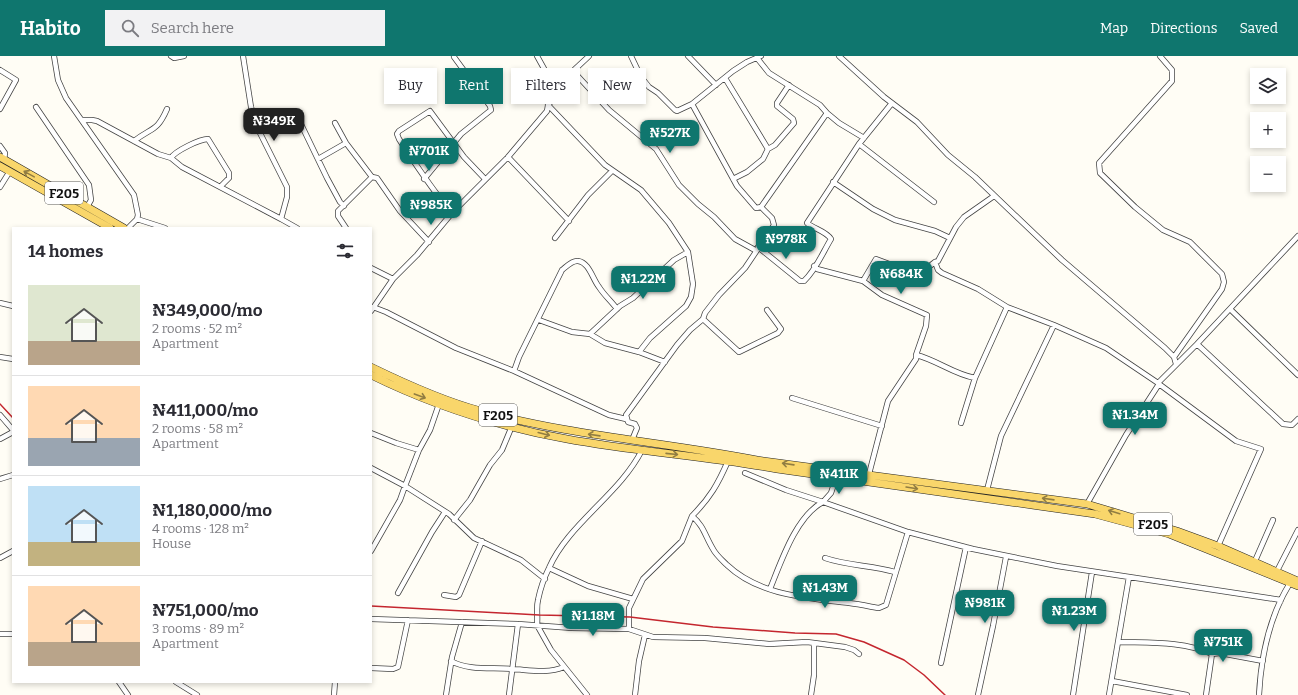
<!DOCTYPE html>
<html lang="en">
<head>
<meta charset="utf-8">
<style>
  :root { --surface:#fff; --page:#f2f2f3; --text:#2b2b33; --muted:#7c7c81; --line:#e1e1e2; --accent:#0f766e }
  body { margin:0; font-family:Bitter,serif; background:var(--page); color:var(--text); height:100vh; display:flex; flex-direction:column; font-size:15px; white-space:nowrap }
  * { box-sizing:border-box; margin:0 }
  p { font-size:13px; color:var(--muted) }
  .icon { flex:none; width:22px; height:22px; fill:none; stroke:currentColor; stroke-width:2; stroke-linecap:round; stroke-linejoin:round }
  .map { position:relative; flex:1; overflow:hidden }
  .panel { position:absolute; left:12px; top:171px; width:360px; height:456px; display:flex; flex-direction:column; background:var(--surface); border-radius:0px; box-shadow:0 2px 6px #0003 }
  .panel>* { flex:none }
  .hud { position:absolute; left:384px; top:12px; width:380px; height:36px; display:flex; gap:8px }
  .controls { position:absolute; left:1250px; top:12px; display:grid; gap:8px }
  .controls a { display:grid; place-items:center; width:36px; height:36px; border-radius:0px; background:var(--surface); box-shadow:0 2px 6px #0003; font-size:20px }
  .price { position:absolute; translate:-50% -34px; padding:0 9px; border-radius:8px; background:var(--accent); color:#fff; font-size:13px; line-height:26px; filter:drop-shadow(0 1px 2px #0008) }
  .price::after { content:''; position:absolute; left:50%; top:24px; width:12px; height:9px; margin-left:-6px; background:inherit; clip-path:polygon(0 0,100% 0,50% 100%) }
  .price.selected { background:#222; color:#fff }
  ul { padding:0; list-style:none }
  li { display:flex; align-items:center; gap:12px; height:100px; padding:0 16px }
  li+li { border-top:1px solid var(--line) }
  li span { display:grid; place-items:center; flex:none; width:112px; height:80px; border-radius:0px; color:#555 }
  li>.icon { margin-inline-start:auto }
  span .icon { width:48px; height:48px; fill:#fffc; stroke-width:1 }
  li b { font-size:17px }
  h2 { display:flex; justify-content:space-between; align-items:center; height:48px; padding:0 16px; font-size:17px }
  .tag { padding:0 14px; border-radius:0px; background:var(--surface); box-shadow:0 2px 6px #0003; font-size:14px; line-height:36px }
  .tag.selected { background:var(--accent); color:#fff }
  header { display:flex; align-items:center; gap:24px; box-sizing:border-box; height:56px; padding:0 20px; background:var(--accent); color:#fff }
  header strong { font-size:19px }
  nav { display:flex; gap:22px; margin-inline-start:auto; font-size:14px }
  .search { width:280px; height:36px; background:var(--page); display:flex; align-items:center; gap:10px; box-sizing:border-box; padding:0 14px; border-radius:0px; color:var(--muted); font-size:15px }
  .map>svg:first-child { display:block }
</style>
</head>
<body>
<header>
<strong>Habito</strong>
<div class="search"><svg class="icon" aria-label="search" viewBox="0 0 24 24"><circle cx="10" cy="10" r="6"/><path d="M15 15l6 6"/></svg>Search here</div>
<nav><a>Map</a><a>Directions</a><a>Saved</a></nav>
</header>
<div class="map">
<svg width="1298" height="639" viewBox="0 0 1298 639">
  <rect width="100%" height="100%" fill="#fffdf5"/>
  <g fill="none" stroke-linecap="round" stroke-linejoin="round">
    <g stroke="#444" stroke-width="6">
      <path id="street" d="M54,0L58,24L66,42L134,139L138,159L137,163L165,172
        M171,0L174,2L184,0
        M243,0L251,51L257,71L287,131V141L281,163L297,172
        M537,0L547,18L562,32
        M631,0L641,21L649,31L658,37L675,54L677,55L692,48
        M688,0L716,29
        M839,0L884,41L917,66L948,99L975,121L1062,204L1165,292L1174,301L1176,308
        M1160,0L1172,14V25L1099,107L1100,117L1135,151L1163,174L1190,186L1222,218L1224,226L1222,233L1174,301
        M757,2L769,17L820,49L827,57L761,151
        M0,14L16,24L0,53
        M573,15L609,54L656,93L679,129L698,148L714,161L735,183L755,194
        M725,22L768,93
        M548,49L605,109L641,134L669,167L688,196L693,228L691,241L686,250L650,282L639,296
        M36,51L89,129L91,144L87,151
        M827,57L839,67L864,82
        M82,64H92L97,65L158,98L171,102L182,111L281,163
        M299,64L327,122L340,146L344,150
        M335,67L346,87L372,121
        M134,85C152,71 157,76 167,53
        M859,88L934,146
        M0,90L5,97L4,104
        M508,101L569,165
        M171,102C175,95 200,83 208,83L229,117V122L220,131
        M318,103L346,87
        M424,123L461,78L491,54L490,50L454,1
        M733,123L747,116L763,103L768,93L775,89L794,67L793,63L777,50V47L789,29
        M833,126L873,153L895,164L935,175L950,182
        M0,131L10,115
        M994,140L964,161L956,171L938,205L935,206L938,214L942,217L978,233L1007,251
        M452,157C432,134 416,109 399,83L397,78L399,75L430,55L464,101L485,123
        M128,172L137,163
        M346,172L338,160V155L372,121L377,122L400,155L429,186
        M555,182L588,139L612,115
        M758,191L800,225H804C816,214 823,196 831,183C826,175 814,173 807,167L859,88L892,47
        M814,210L817,213L863,225L882,239L927,259L926,270L916,299
        M371,212L393,223
        M863,225L876,203L916,218L922,216L935,206
        M0,247L13,250
        M373,251L386,256L456,292L514,315L609,359L626,363
        M1230,253L1298,319
        M371,255L393,223L417,199L452,157L508,101L547,55L548,49L572,20L573,15L589,0
        M703,263L739,296L778,277L781,273L767,254
        M539,264L572,276L590,278L605,287L639,296L665,306
        M590,278L620,250L633,242L674,204L688,196
        M1197,288L1283,368L1292,369L1298,363
        M0,301L13,303
        M514,315L519,301L562,214C566,211 572,204 578,205C589,206 593,224 599,231C604,239 611,245 617,253
        M1159,328L1236,385L1261,393L1218,490
        M792,342L882,370
        M0,359L13,374
        M961,367L975,322L1007,251L1054,269
        M371,377L396,387L419,394L430,374L439,348
        M0,383L13,376
        M632,384L637,372L635,368L628,366L626,359L677,289L690,274L703,263L705,257L719,239L745,212L774,169L772,162L761,151L756,152L737,130L692,48L733,15L747,6L761,0
        M728,405C718,428 710,442 692,460C704,470 705,480 713,493C716,499 722,504 727,509C761,541 811,542 856,548C864,549 871,551 879,552L886,549L908,476L823,446L831,437L836,422
        M371,412L405,430L419,394
        M745,417L786,434L823,446C796,460 781,506 770,533
        M869,418L888,345L916,303V299C937,304 953,318 975,322
        M0,423L13,419
        M987,434L1001,380L1054,269L1106,292L1158,327
        M1087,448L1126,379L1159,328L1158,327L1197,288L1298,180
        M454,464L470,444L490,409L502,394L512,370
        M908,476L973,493L1057,510L1281,544
        M371,495L400,444L405,430L449,458L474,482L521,504L545,523
        M0,502L13,495
        M825,502C848,510 872,509 895,516
        M1255,505L1273,464
        M549,512L588,530L633,543
        M1277,515L1298,474
        M398,537L432,476L445,456
        M444,539L456,541L459,539L482,485
        M371,563L518,568L572,572L629,573L653,581L705,582L769,588L807,586L845,591L854,594L859,598
        M629,573V552L643,523L682,485L692,460
        M0,578H13
        M1119,586C1150,587 1183,585 1212,598
        M451,605C469,615 493,611 512,613C530,614 547,618 564,611
        M941,607L966,491
        M371,612L393,613L398,611L408,564
        M1112,625L1187,639
        M119,626L128,639
        M176,626L197,639
        M334,639L335,626
        M446,639L452,601L462,566
        M509,639L518,568
        M587,639L551,594L537,569C538,560 536,552 538,544C540,534 544,522 549,512C568,468 620,438 642,394
        M635,639L639,605L645,579
        M811,639L814,619V587
        M978,639L993,570L1006,501
        M1073,639L1092,516
        M1109,639L1129,521
        M1206,639L1212,598L1220,597L1263,605
        M1259,639C1261,600 1269,561 1290,527"/>
    </g>
    <g stroke="#222" stroke-width="8">
      <path id="primary" d="M0,101L124,172
        M0,110L110,172
        M371,311C406,328 443,345 481,355C572,380 665,386 757,404L1087,448L1177,475L1218,490L1298,525
        M371,319C432,349 500,371 567,383C637,396 708,400 777,413L1095,458L1169,478L1298,530"/>
    </g>
    <use href="#street" stroke="#fff" stroke-width="4.5"/>
    <use href="#primary" stroke="#f9d66b" stroke-width="7"/>
    <path stroke="#c4262e" stroke-width="1.5" d="M0,348L13,362
      M371,550L539,559L630,561L713,571L795,577L836,578L864,586L904,604L924,619L945,639"/>
  </g>
  <defs><path id="oneway-shaft" d="M-6 0H5M1.5-3L5.5 0L1.5 3" fill="none" stroke-width="1.6" stroke-linecap="round" stroke-linejoin="round"/></defs>
  <g stroke="#917d42">
    <use href="#oneway-shaft" transform="translate(29 118) rotate(-151)"/>
    <use href="#oneway-shaft" transform="translate(420 340) rotate(20)"/>
    <use href="#oneway-shaft" transform="translate(544 378) rotate(14)"/>
    <use href="#oneway-shaft" transform="translate(594 379) rotate(-172)"/>
    <use href="#oneway-shaft" transform="translate(672 398) rotate(6)"/>
    <use href="#oneway-shaft" transform="translate(788 408) rotate(-172)"/>
    <use href="#oneway-shaft" transform="translate(912 432) rotate(9)"/>
    <use href="#oneway-shaft" transform="translate(1048 443) rotate(-172)"/>
    <use href="#oneway-shaft" transform="translate(1114 456) rotate(-163)"/>
  </g>
  <g text-anchor="middle" stroke-width="4" stroke-linejoin="round" paint-order="stroke">
    <g fill="#fff" stroke="#585858" stroke-width="1">
      <rect x="45" y="126" width="38" height="22" rx="3"/>
      <rect x="479" y="348" width="38" height="22" rx="3"/>
      <rect x="1134" y="457" width="38" height="22" rx="3"/>
    </g>
    <g font-size="13" font-weight="bold" fill="#111">
      <text x="64" y="142">F205</text>
      <text x="498" y="364">F205</text>
      <text x="1153" y="473">F205</text>
    </g>
  </g>
</svg>
<div class="controls">
<a><svg class="icon" aria-label="layers" viewBox="0 0 24 24"><path d="M12 4l9 5-9 5-9-5zM3 14l9 5 9-5"/></svg></a>
<a>+</a>
<a>−</a>
</div>
<b class="price selected" style="left:274px;top:86px">₦349K</b>
<b class="price" style="left:670px;top:98px">₦527K</b>
<b class="price" style="left:429px;top:116px">₦701K</b>
<b class="price" style="left:431px;top:170px">₦985K</b>
<b class="price" style="left:786px;top:204px">₦978K</b>
<b class="price" style="left:901px;top:239px">₦684K</b>
<b class="price" style="left:643px;top:244px">₦1.22M</b>
<b class="price" style="left:1135px;top:380px">₦1.34M</b>
<b class="price" style="left:839px;top:439px">₦411K</b>
<b class="price" style="left:825px;top:553px">₦1.43M</b>
<b class="price" style="left:985px;top:568px">₦981K</b>
<b class="price" style="left:1074px;top:576px">₦1.23M</b>
<b class="price" style="left:593px;top:581px">₦1.18M</b>
<b class="price" style="left:1223px;top:607px">₦751K</b>
<div class="hud">
<a class="tag">Buy</a>
<a class="tag selected">Rent</a>
<a class="tag">Filters</a>
<a class="tag">New</a>
</div>
<section class="panel">
<h2>14 homes<svg class="icon" aria-label="filters" viewBox="0 0 24 24"><path d="M4 7h16M4 17h16"/><circle cx="9" cy="7" r="2"/><circle cx="15" cy="17" r="2"/></svg></h2>
<ul>
<li><span style="background:linear-gradient(#dfe7d0 70%,#b9a48a 0)"><svg class="icon" aria-label="home" viewBox="0 0 24 24"><path d="M3 11l9-7 9 7M6 9v11h12V9"/></svg></span><div><b>₦349,000/mo</b><p>2 rooms · 52 m²</p><p>Apartment</p></div></li>
<li><span style="background:linear-gradient(#ffd9b3 65%,#9aa5b1 0)"><svg class="icon" aria-label="home" viewBox="0 0 24 24"><path d="M3 11l9-7 9 7M6 9v11h12V9"/></svg></span><div><b>₦411,000/mo</b><p>2 rooms · 58 m²</p><p>Apartment</p></div></li>
<li><span style="background:linear-gradient(#bfe0f5 70%,#c2b280 0)"><svg class="icon" aria-label="home" viewBox="0 0 24 24"><path d="M3 11l9-7 9 7M6 9v11h12V9"/></svg></span><div><b>₦1,180,000/mo</b><p>4 rooms · 128 m²</p><p>House</p></div></li>
<li><span style="background:linear-gradient(#ffd9b3 70%,#b9a48a 0)"><svg class="icon" aria-label="home" viewBox="0 0 24 24"><path d="M3 11l9-7 9 7M6 9v11h12V9"/></svg></span><div><b>₦751,000/mo</b><p>3 rooms · 89 m²</p><p>Apartment</p></div></li>
</ul>
</section>
</div>
</body>
</html>
